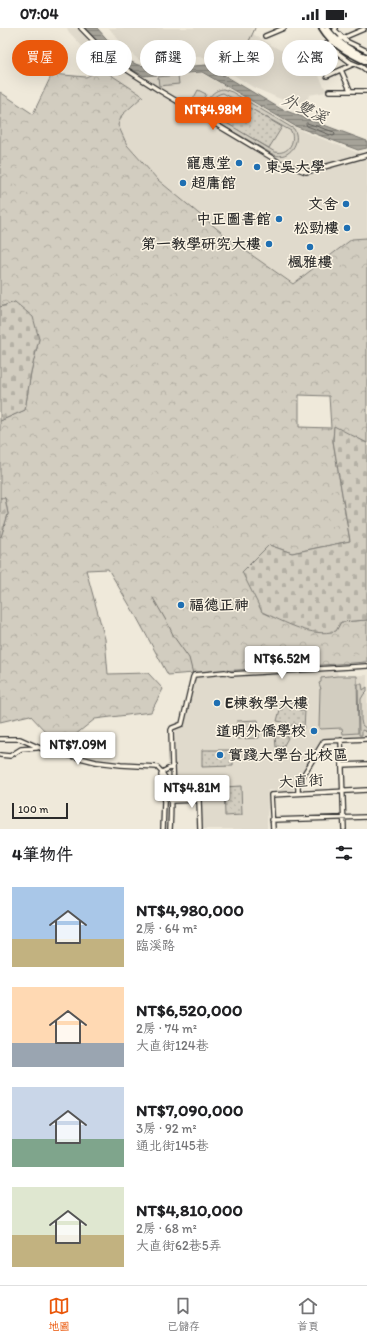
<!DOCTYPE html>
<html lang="zh-TW">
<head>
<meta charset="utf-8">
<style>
  :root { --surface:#fff; --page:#f6f6f6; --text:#202124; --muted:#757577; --line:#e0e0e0; --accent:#ea580c }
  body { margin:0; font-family:Itim,"LXGW WenKai TC",sans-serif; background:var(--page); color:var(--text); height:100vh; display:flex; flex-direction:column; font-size:15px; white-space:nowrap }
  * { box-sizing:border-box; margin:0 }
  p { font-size:13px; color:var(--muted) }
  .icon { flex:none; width:22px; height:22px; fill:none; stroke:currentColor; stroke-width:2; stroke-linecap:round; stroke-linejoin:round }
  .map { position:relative; height:801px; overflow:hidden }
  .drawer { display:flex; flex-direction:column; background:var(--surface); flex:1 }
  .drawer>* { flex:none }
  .banner { position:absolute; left:12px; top:12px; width:343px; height:36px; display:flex; gap:8px }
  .scale { position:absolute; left:12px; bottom:10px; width:56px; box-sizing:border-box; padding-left:4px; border:2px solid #2b2b2b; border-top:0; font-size:11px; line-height:14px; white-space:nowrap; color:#2b2b2b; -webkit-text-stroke:3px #fcf5e5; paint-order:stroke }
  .price { position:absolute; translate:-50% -34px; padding:0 9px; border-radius:4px; background:#fff; color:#222; font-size:13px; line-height:26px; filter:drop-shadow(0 1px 2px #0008) }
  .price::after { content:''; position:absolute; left:50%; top:24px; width:12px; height:9px; margin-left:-6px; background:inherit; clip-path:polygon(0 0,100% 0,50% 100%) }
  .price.selected { background:var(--accent); color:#fff }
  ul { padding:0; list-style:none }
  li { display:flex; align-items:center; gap:12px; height:100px; padding:0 12px }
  li span { display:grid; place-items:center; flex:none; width:112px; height:80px; border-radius:0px; color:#555 }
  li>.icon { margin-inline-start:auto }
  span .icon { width:48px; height:48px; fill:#fffc; stroke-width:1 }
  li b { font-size:17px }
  h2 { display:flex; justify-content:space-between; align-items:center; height:48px; padding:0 12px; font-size:17px }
  .tag { padding:0 14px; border-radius:18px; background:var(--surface); box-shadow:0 4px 16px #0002; font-size:14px; line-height:36px }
  .tag.selected { background:var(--accent); color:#fff }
  .status { display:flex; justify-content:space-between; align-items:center; height:28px; padding:0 20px; background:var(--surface); direction:ltr }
  .status svg { height:11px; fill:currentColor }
  .tabs { display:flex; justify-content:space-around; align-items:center; height:56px; border-top:1px solid var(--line); background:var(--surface); font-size:11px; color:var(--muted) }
  .tabs a { display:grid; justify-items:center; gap:2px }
  .tabs .selected { color:var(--accent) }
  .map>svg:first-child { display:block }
</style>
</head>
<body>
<div class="status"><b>07:04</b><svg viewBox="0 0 49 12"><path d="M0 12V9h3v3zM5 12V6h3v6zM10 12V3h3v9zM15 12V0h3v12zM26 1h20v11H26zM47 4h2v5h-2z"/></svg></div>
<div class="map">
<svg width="367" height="801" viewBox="0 0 367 801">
  <defs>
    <pattern id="grass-dots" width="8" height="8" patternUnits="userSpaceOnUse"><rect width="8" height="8" fill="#d2cdc0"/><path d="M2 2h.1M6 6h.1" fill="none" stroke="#b4b0a5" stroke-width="1.8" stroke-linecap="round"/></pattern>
    <pattern id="forest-crowns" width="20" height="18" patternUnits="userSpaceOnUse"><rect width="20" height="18" fill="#d2cdc0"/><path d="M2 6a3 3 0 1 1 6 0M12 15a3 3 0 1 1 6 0" fill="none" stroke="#b4b0a5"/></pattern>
    <pattern id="cemetery-stones" width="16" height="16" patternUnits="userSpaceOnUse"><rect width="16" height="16" fill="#d2cdc0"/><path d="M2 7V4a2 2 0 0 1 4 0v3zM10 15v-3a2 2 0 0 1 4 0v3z" fill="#b4b0a5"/></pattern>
    <pattern id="water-rules" width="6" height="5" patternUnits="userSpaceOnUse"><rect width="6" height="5" fill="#a6a399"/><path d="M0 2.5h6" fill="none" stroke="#87857d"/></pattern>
  </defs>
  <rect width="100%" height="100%" fill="#efe9da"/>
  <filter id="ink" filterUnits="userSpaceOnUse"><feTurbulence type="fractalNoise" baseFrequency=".025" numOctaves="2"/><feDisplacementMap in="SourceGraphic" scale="8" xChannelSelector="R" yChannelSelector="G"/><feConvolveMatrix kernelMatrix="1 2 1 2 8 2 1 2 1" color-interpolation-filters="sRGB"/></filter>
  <g filter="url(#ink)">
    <path fill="#e0dacc" d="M67,0H84L114,33L134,46L144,50L172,46L201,45L302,103L356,124L367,125V210L352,211L294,256L233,214L158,152L127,117L118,98L122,87L143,68L102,41L95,35L98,31L95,28L93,30L69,4Z
      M109,0H253L251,5L280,22L288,20L290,34L304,46L316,42L327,64L309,67L307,73L299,77L278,70L253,59L208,31L200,28L167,35L145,34L139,32L126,21Z
      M337,643L338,648L367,647V708L322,711L292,764L268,762L267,801H202L201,768L176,769L175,701L184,696L188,680L190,678L194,649Z"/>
    <path fill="url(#grass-dots)" stroke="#7e7c76" d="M232,69L282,99L269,120L220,92Z
      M298,673L300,683H305L304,700L295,696L288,698L285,704L288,710L283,719H276L275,708L284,706L283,694L277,693L282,674Z
      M202,722H233V738L202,739Z
      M241,758L242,787L225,788L224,759Z"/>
    <path fill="url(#forest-crowns)" stroke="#7e7c76" fill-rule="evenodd" d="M102,41L143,68L122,87L118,97L127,117L158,152L233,214L293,256L352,211L367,210V415L334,399L333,413L350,513L292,525L269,517L341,594L367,592V634C301,639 234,641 168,647L136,588L108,541L86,542L105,611L108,646L148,645L163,661L151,684L95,691L60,719L30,687L0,694V508H1L8,486L5,470H0V393L25,382L31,344L39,311L15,274L0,279V64L33,86L52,46L86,49ZM299,367L329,368L331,400L299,399Z"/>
    <path fill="url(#cemetery-stones)" stroke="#7e7c76" d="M15,274L33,289L39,311L31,344L25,382L0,393V279Z
      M334,398L367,415V592L341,594L336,603C311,610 285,594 262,584L242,544L269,517L292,525L350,513L333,413Z
      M0,470H5L8,486L1,509L0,508Z"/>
    <path fill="#d2cdc0" stroke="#7e7c76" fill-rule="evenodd" d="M178,47L179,56L159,58L158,49Z
      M223,61L232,64L294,101C302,114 289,132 274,127L211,91C202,79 208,63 223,61ZM223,65L291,103C296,114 288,127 275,124L213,87C207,77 212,67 223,65Z
      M198,62L206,66L198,82L190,77Z
      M337,648H357L358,705L343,706L342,700L320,701L319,700L320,661H321L319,655L321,654V650Z
      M358,656H362L363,662L367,659V663L364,666L361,671V692L362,697L367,701V704L362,702V707H359Z
      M258,692L259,710L238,711L237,693Z"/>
    <path fill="url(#water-rules)" stroke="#75736d" d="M85,0H97L121,27L127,32L138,37L164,40L207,37L281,81L367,113V120L358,122L295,98L202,44L144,48L115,33Z"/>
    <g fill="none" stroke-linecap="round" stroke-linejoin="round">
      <path stroke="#5c5b57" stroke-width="1" d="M307,95L334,104L335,107L333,108L307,98L306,96Z"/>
      <path stroke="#75736d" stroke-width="1" d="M221,44C237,34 248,18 255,0
        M153,570L168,596L174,609L189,630L193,646L191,650"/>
      <g stroke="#2b2b2b" stroke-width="6">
        <path id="minor" d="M81,0L113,33L160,63L279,134L306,144L367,127
          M336,0L335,1V2L346,13L367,23
          M265,8L284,0
          M326,16L350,34L362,39L367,43
          M295,28L343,10L364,1
          M341,42L350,62
          M327,48L354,36
          M329,63H367
          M0,711H20L49,724L60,725L96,734L121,737L157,739C174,754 171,780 170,801
          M341,712L344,801
          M0,727L10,728L21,721L37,720
          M342,737L367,736
          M173,738L174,764L171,773L199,772L200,801
          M162,744L172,739L171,702L172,700L182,696L193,649L194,647L225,644L231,646L367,638
          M162,744L161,747L164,774L163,801
          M298,765V756L324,713L367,711
          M272,792L367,789
          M273,801L271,767L367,762"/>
      </g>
      <g stroke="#2b2b2b" stroke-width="8">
        <path id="secondary" d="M322,0C333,18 349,25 367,34
          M327,0C337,15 351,23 367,29"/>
      </g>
      <use href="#minor" stroke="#fcf5e5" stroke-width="3.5"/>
      <use href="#secondary" stroke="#fcf5e5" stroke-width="4.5"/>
    </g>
  </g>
  <g fill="#1f6fb2" stroke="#fcf5e5" stroke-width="1.5">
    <circle cx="239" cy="135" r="4"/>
    <circle cx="257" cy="139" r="4"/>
    <circle cx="183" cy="155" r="4"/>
    <circle cx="346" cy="176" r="4"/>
    <circle cx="279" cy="191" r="4"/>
    <circle cx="347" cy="200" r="4"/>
    <circle cx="269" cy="216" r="4"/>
    <circle cx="310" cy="219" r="4"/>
    <circle cx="181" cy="577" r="4"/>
    <circle cx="217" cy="675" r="4"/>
    <circle cx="314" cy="703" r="4"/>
    <circle cx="220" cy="727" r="4"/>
  </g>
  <g text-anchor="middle" stroke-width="3" stroke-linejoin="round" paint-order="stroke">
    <g font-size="15" font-weight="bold" fill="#2b2b2b" stroke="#fcf5e5" text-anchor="end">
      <text x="231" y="140">寵惠堂</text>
      <text x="265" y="144" text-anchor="start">東吳大學</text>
      <text x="191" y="160" text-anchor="start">超庸館</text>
      <text x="338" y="181">文舍</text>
      <text x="271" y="196">中正圖書館</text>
      <text x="339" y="205">松勁樓</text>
      <text x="261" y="221">第一教學研究大樓</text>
      <text x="310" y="239" text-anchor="middle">楓雅樓</text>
      <text x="189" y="582" text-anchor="start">福德正神</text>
      <text x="225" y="680" text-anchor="start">E棟教學大樓</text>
      <text x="306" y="708">道明外僑學校</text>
      <text x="228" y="732" text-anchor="start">實踐大學台北校區</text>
    </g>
    <g font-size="15" fill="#2b2b2b" stroke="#fcf5e5">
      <text transform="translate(301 753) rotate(-3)" y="5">大直街</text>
    </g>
    <g font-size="16" font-style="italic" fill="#565552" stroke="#fcf5e5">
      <text transform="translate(305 80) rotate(25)" y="6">外雙溪</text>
    </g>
  </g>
</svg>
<div class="scale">100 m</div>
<b class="price selected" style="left:213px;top:103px">NT$4.98M</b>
<b class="price" style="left:282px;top:652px">NT$6.52M</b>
<b class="price" style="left:78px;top:738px">NT$7.09M</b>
<b class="price" style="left:192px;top:781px">NT$4.81M</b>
<div class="banner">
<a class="tag selected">買屋</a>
<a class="tag">租屋</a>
<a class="tag">篩選</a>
<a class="tag">新上架</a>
<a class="tag">公寓</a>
</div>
</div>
<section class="drawer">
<h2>4筆物件<svg class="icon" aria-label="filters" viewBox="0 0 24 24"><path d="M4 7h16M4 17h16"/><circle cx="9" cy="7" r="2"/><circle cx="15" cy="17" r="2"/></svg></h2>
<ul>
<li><span style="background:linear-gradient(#a9c7e8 65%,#c2b280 0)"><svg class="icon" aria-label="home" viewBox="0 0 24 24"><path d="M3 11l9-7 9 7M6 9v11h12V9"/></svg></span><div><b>NT$4,980,000</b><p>2房 · 64 m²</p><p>臨溪路</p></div></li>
<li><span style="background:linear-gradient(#ffd9b3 70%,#9aa5b1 0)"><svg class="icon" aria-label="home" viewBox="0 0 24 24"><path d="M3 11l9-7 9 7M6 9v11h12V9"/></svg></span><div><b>NT$6,520,000</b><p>2房 · 74 m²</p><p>大直街124巷</p></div></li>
<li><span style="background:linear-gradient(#c9d6e8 65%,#7fa58c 0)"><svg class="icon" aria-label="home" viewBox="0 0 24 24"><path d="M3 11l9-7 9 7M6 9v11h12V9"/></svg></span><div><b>NT$7,090,000</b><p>3房 · 92 m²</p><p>通北街145巷</p></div></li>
<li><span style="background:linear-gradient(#dfe7d0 60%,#c2b280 0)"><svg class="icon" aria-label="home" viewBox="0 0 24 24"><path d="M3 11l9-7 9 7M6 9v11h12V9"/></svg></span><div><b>NT$4,810,000</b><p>2房 · 68 m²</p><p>大直街62巷5弄</p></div></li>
</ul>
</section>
<nav class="tabs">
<a class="selected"><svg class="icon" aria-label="map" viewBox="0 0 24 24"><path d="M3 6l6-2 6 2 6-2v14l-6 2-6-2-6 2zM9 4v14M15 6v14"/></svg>地圖</a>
<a><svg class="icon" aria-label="saved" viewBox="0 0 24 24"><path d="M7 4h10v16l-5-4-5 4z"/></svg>已儲存</a>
<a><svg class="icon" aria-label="home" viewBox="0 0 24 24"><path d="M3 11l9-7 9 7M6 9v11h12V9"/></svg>首頁</a>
</nav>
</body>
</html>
